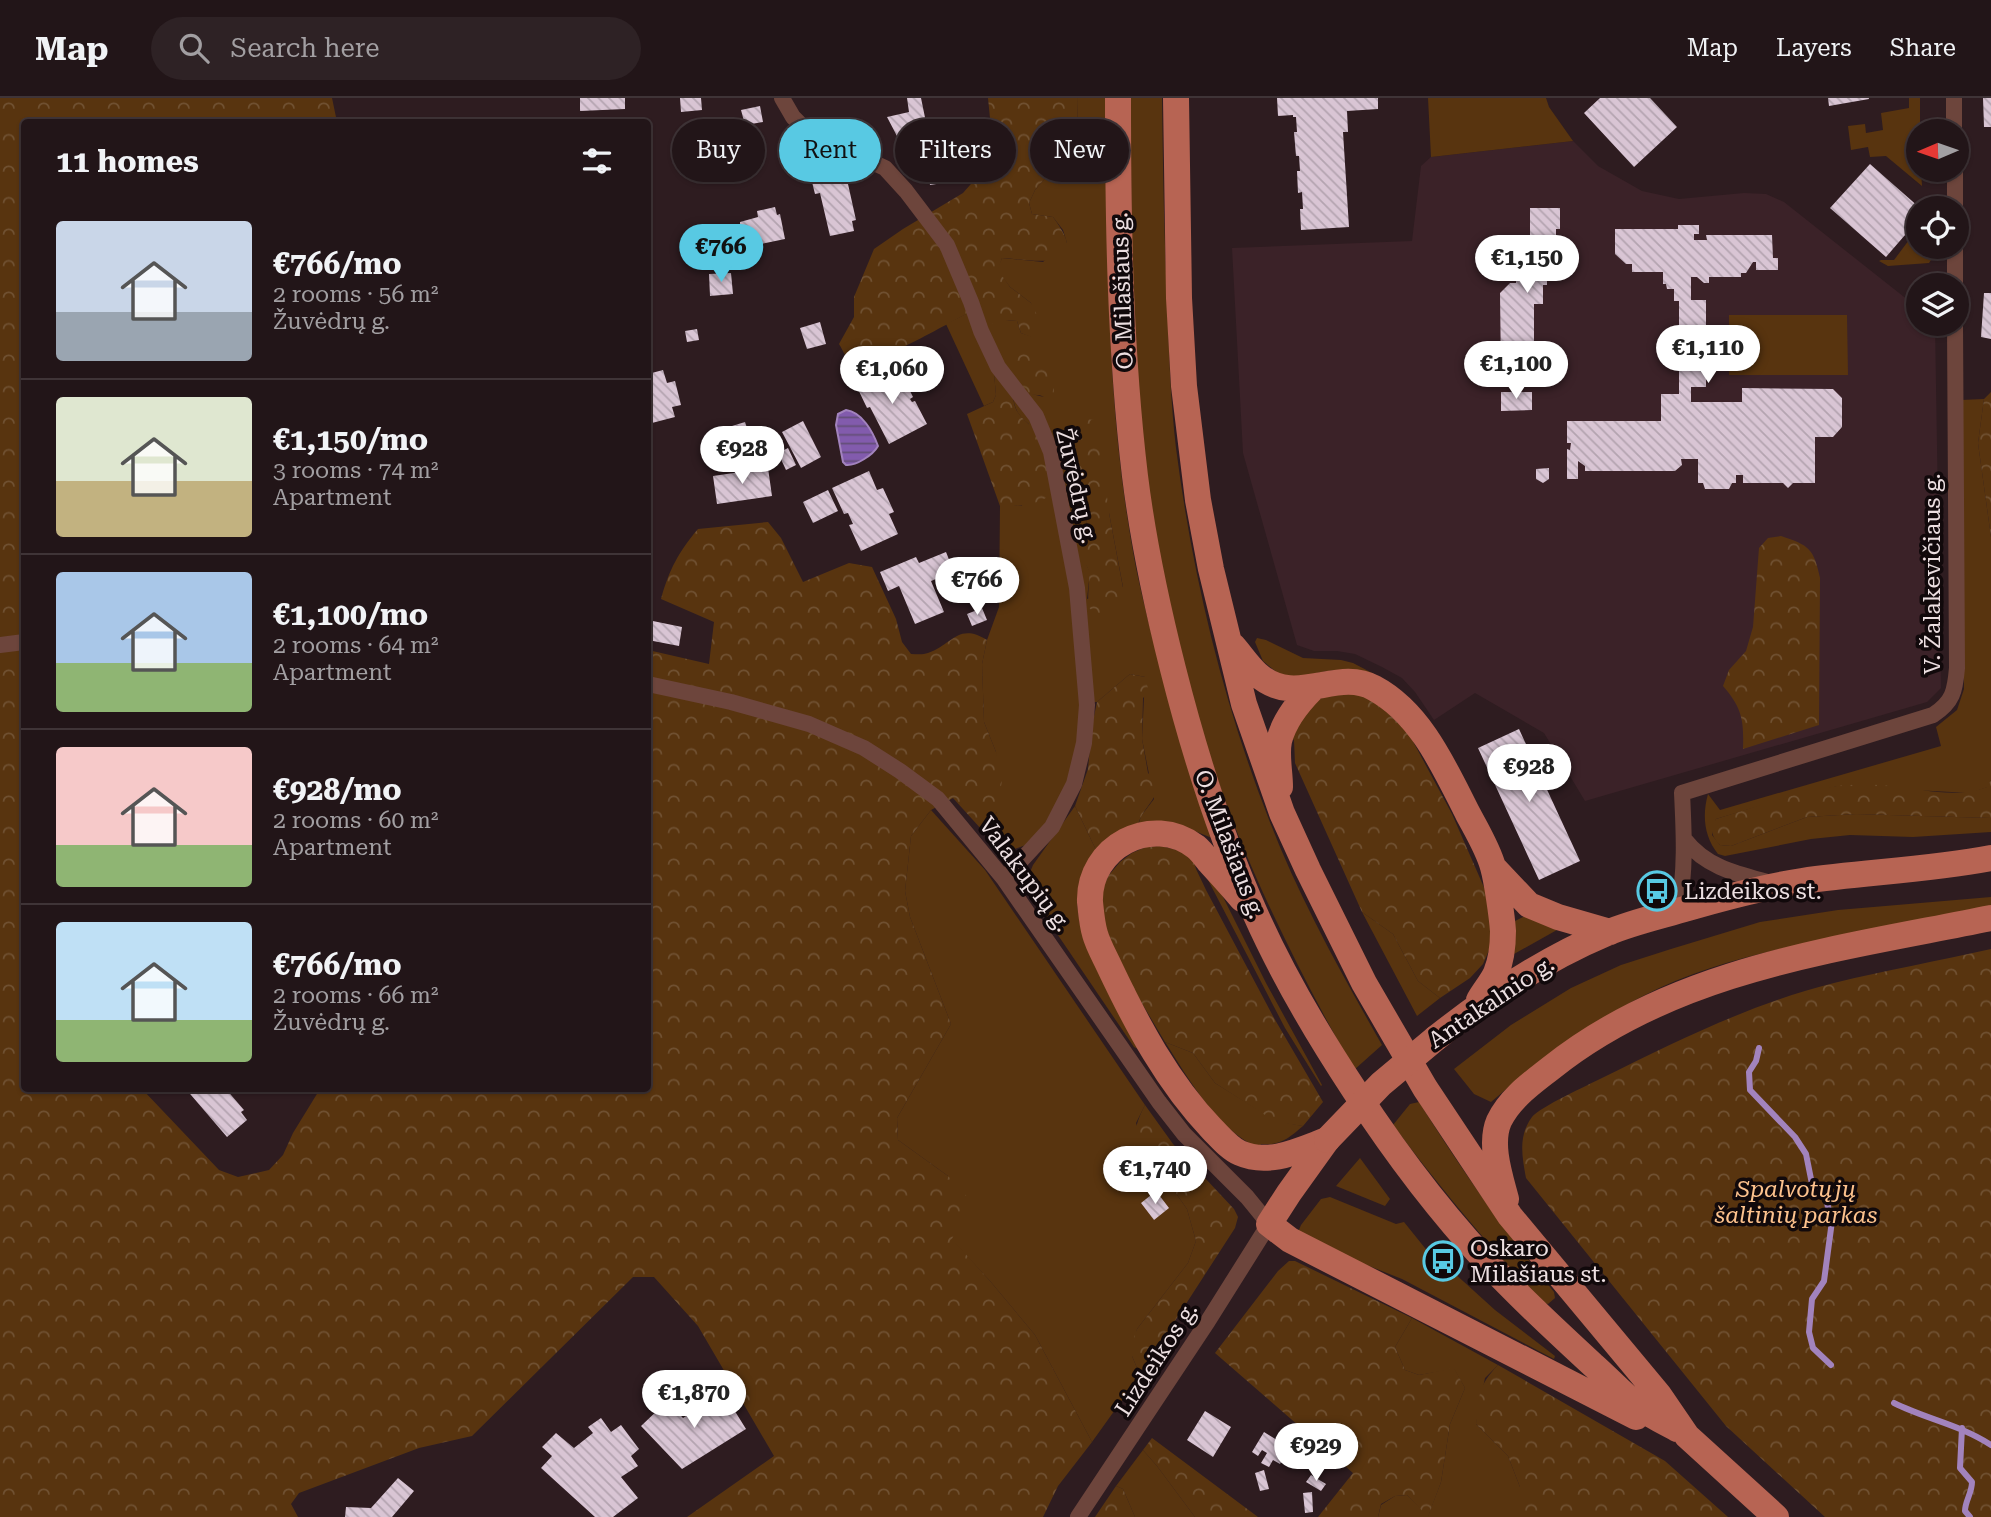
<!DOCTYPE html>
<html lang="en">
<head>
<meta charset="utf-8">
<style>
  :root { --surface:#221518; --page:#2e2225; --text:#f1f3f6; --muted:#a29fa2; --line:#3f3437; --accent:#58c9e3 }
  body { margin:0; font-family:"Roboto Serif",serif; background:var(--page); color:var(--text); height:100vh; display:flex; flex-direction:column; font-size:26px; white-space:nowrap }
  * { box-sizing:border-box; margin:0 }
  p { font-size:23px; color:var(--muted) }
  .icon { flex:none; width:38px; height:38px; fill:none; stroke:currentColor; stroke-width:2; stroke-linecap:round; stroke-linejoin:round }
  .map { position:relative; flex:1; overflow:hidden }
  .side { position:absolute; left:21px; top:21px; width:630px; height:973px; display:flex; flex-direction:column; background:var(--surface); border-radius:7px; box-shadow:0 2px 5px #0004,0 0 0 2px var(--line) }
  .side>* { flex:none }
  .guide { position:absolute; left:672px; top:21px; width:665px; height:63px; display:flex; gap:14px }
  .needle { width:46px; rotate:268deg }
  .fabs { position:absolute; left:1906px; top:21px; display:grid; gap:14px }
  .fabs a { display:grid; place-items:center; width:63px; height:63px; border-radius:50%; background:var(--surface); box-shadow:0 2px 5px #0004,0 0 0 2px var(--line); font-size:35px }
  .price { position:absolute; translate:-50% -60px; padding:0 16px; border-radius:24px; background:#fff; color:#222; font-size:23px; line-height:46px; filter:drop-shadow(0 2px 4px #0008) }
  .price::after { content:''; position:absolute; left:50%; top:42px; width:21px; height:16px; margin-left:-10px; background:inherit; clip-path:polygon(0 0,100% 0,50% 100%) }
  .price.active { background:var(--accent); color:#111 }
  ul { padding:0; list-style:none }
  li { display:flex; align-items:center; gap:21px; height:175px; padding:0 35px }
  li+li { border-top:2px solid var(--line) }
  li span { display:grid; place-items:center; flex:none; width:196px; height:140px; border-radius:7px; color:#555 }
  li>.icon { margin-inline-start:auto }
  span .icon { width:84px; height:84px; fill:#fffc; stroke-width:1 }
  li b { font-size:30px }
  h2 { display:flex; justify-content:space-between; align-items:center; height:84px; padding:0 35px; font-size:30px }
  .pill { padding:0 24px; border-radius:32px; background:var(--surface); box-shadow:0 2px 5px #0004,0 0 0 2px var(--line); font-size:24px; line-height:63px }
  .pill.active { background:var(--accent); color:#111 }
  header { display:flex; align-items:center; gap:42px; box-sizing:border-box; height:98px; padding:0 35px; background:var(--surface); border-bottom:2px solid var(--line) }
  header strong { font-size:33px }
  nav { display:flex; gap:38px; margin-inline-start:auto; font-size:24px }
  .search { width:490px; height:63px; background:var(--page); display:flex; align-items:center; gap:18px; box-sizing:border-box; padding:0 24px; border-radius:38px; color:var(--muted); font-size:26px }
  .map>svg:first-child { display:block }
</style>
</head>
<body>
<header>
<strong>Map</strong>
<div class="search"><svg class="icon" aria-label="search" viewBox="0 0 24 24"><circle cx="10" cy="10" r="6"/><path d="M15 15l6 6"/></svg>Search here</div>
<nav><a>Map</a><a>Layers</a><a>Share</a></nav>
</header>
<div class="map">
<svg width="1991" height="1419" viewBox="0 0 1991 1419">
  <defs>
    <pattern id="forest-crowns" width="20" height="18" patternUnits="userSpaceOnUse" patternTransform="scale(1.75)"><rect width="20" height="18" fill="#58340f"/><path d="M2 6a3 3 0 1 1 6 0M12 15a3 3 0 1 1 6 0" fill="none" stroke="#705132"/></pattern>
    <pattern id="water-rules" width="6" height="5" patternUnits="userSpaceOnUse" patternTransform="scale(1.75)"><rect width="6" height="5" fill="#825bad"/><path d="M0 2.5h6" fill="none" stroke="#644f78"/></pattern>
    <pattern id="building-back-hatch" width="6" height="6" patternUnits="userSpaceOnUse" patternTransform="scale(1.75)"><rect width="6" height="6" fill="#d9c5d4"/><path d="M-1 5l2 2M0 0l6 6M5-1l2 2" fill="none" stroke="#b4a4b0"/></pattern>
  </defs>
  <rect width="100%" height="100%" fill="#2e1c20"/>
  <path fill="#3b2228" d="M1573,43L1598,68L1642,93L1679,101L1744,95L1766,96L1784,104L1918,210V226H1935L1941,590L1927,604L1585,703L1544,635L1475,595L1434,622L1415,594L1402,580L1382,569L1355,556L1337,553H1314L1297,547L1243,355L1232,150L1412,143L1421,68L1431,59Z"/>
  <path fill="#58340f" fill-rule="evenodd" d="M1077,0H1107C1107,157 1106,315 1136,470C1155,561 1185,650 1212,740L1177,726L1138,728L1141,718L1154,701L1142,641L1145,579L1130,576L1097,604L1080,605L1077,654L1064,696L1049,727L1026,747L1012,752L996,750L982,732L997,714L996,654L984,624L982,566L987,542L999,509L1000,408H1022L1029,326C1018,318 1014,310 1013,297L1028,295L1044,299L994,275L996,297L993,304L984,308L946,226L974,212L1006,222L1017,223L1021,235L1036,240L1031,205L1010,189L997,172L1002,160L1043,164L1067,145L1063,132L1053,119L1032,116L1029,105L1035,92L1078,42ZM1077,397L1109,415L1123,489L1087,501L1090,474L1086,466L1087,411Z
    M1131,0H1162C1163,73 1164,145 1168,217C1169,261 1171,306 1176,350C1192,475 1222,601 1268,719C1298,798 1340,873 1382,947L1354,972C1311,895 1270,816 1237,734C1218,687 1203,637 1190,588C1172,522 1156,454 1147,386C1130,258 1131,129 1131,0Z
    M1428,0H1546L1549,9L1573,43L1431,59Z
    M1909,0H1920V33H1918V72H1921L1922,88L1886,58L1870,59L1868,49L1851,52L1848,28L1865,26L1866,35L1883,32L1881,15L1909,10Z
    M1918,130V149H1931V162L1929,165L1888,168L1879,163L1881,162H1894Z
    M1729,217H1847L1848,277H1729Z
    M1984,301L1978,345L1991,439V682L1988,689L1970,695L1838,688L1786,700L1716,721L1712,737L1720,747L1731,748L1807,719L1856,716L1991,720V734L1913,739L1850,737L1811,741L1725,758L1718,756C1704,739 1702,717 1708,696L1720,712L1941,648L1936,629L1957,612L1964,591L1961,302Z
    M1257,540L1266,542L1303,560L1341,562L1353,565L1376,577C1341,566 1320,575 1286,582L1263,563L1255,544Z
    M1075,708L1097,754L1083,774L1077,806L1080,827L1138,951L1134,949L1028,793V779L1033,767Z
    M931,712L985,772L1145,1007L1136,1025L1154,1081L1173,1091L1187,1111L1196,1143L1188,1165L1137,1231L1132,1258L1140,1277L1092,1344L1035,1237L990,1183L951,1141L948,1078L898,1042L897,1020L951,926L910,819L905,793L911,738Z
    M1210,773L1266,885L1322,987L1321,988L1285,930L1207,780Z
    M1991,799V808C1941,818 1890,828 1840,838C1773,852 1704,866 1643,898C1586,927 1539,963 1491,1004L1474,996L1454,971L1511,927L1571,890L1621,867L1671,851L1760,824L1838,812Z
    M1362,814L1393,836L1418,883L1440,900L1417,918Z
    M1529,816L1564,828L1507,860L1511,825Z
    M1165,944L1193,955L1215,985L1276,1023L1303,1028C1289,1040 1280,1048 1261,1046L1259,1050C1217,1032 1189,981 1165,944Z
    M1419,1004C1460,1070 1505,1133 1554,1194L1555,1200L1548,1206L1540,1204C1488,1146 1440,1090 1393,1027L1410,1006Z
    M1360,1060L1390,1101L1385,1108L1336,1088Z
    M1330,1099L1396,1126L1404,1124L1433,1160L1442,1164L1495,1212L1555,1258L1554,1261L1402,1181L1296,1139L1301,1127L1321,1101Z
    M1412,1220L1498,1267L1485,1280L1476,1326L1508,1358L1520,1389V1419H1378L1381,1407L1395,1398L1407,1397L1428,1418L1441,1384L1450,1326L1465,1290L1454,1271L1419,1277L1405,1272L1395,1249Z
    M1143,1352L1157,1368L1195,1419H1135L1123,1391L1116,1388Z"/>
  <path fill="url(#forest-crowns)" d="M0,0H332L337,24H24V990L142,991L219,1072L238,1079L269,1072L283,1057L293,1035L320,991L648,990V552L709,566L714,524L661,501C669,472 679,453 698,431L768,424L781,440L803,484L849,465L872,469L896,521L902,544L911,556C916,556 923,557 928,555C952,547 958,524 987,542L982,566L984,624L996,654L1002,682L997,714L982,732L953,700L931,712L911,738L905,793L910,819L951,926L897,1020L898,1042L948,1078L970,1102L952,1141L990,1183L1035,1237L1092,1344L1058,1388L1043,1419H687L774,1358L698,1228L654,1179H633L472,1338L419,1350L299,1395L291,1406L298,1419H0Z
    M988,0H1077L1078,42L1035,92L1029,105L1032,116L1053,119C1095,175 1035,162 1002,160L998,172L1010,189L1031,205L1037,217L1036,241L1021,235L1017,223L1006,222L993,226L974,212C954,222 874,268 857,266C847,265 844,254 839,246L854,219V199L874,151L903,131L963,95L978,78L991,30Z
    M1017,252C1022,253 1030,253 1035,255C1051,261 1054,281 1054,296C1039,300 1029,294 1013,297C1014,321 1029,321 1039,339C1043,346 1051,379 1051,388C1052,391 1050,396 1049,398C1033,409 1018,408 1000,408L967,316L993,304L996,297L994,275L1006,254Z
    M1991,294V439L1978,345L1984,301Z
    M1084,321L1095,322L1100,340L1109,415L1123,490L1115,513L1101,516L1090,511C1086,498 1090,489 1089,476C1089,466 1081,464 1078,456C1076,451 1076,443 1076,438L1087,426C1086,406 1081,409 1076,394C1069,372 1077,343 1084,321Z
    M1781,438C1809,447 1814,451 1820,480L1819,627L1743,651C1744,622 1742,610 1723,588L1729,572L1746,553L1753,529L1759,450L1768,440Z
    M1130,576L1145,579L1149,594L1143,600L1142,641L1148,675C1167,690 1151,702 1142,717C1139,722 1139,726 1134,730C1123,739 1109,746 1097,754L1075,708L1088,671L1092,628L1097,604Z
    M1331,596H1359L1376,603L1409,636L1452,716L1486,794L1493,832L1490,850L1483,866L1470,880L1440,900L1418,883L1393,836L1362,814L1295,665L1294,642L1288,639L1315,603Z
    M1991,682V720L1856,716L1807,719L1731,748L1720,747C1711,738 1710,731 1716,721C1756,709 1796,694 1837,688C1854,686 1874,686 1891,688C1925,691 1954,701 1987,689Z
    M1161,748L1192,756L1196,771L1206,792L1274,920L1323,1004L1303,1028L1276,1024L1215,985L1193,955L1165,944L1118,865L1106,834L1101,794L1109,777L1120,764L1132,755L1146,749Z
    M1991,851V1419H1825L1726,1328L1526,1080C1522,1058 1518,1038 1532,1019C1540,1009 1588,987 1602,980C1677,943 1753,905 1834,885C1886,872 1939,863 1991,851Z
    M1145,1007L1173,1046L1234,1111L1238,1119L1235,1130L1140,1277L1132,1258V1245L1137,1231L1188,1165L1196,1143L1187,1111L1173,1091L1154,1081L1136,1064C1133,1040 1134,1028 1145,1007Z
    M1289,1163H1295L1412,1220L1395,1249L1405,1272L1419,1277L1454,1270L1465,1290L1450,1326L1441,1384L1428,1419L1407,1397L1395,1398L1381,1406L1378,1419H1318L1353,1375L1215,1255L1278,1173Z
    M1498,1267L1665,1363L1728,1419H1520V1389L1508,1358L1476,1326C1479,1297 1478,1288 1498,1267Z
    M1152,1340L1258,1419H1195L1157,1368L1143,1352Z
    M1116,1388L1123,1391L1135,1419H1095Z"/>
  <path fill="url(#water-rules)" stroke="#a283bd" stroke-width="2" d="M846,312C862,314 873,334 878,348C873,357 856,368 846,367L843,364L836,327L838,316Z"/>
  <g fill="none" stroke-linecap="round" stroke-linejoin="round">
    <path stroke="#a283bd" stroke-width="6" d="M1759,950L1756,963L1749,974L1750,992L1795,1039L1806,1056L1812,1086L1825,1098L1832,1123L1824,1183L1812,1201L1809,1234L1813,1250L1831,1267
      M1894,1305C1926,1321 1961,1327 1991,1347
      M1962,1330L1960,1370L1972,1384C1972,1395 1965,1403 1965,1413L1970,1419"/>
  </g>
  <path fill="url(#building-back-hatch)" d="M580,0H625V11L580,13Z
    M680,0H701L702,12L681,14Z
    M907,0H921L928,34L898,40L887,19L909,14Z
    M1277,0H1378V11L1347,13L1348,34H1343L1349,129L1301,132L1300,111H1303L1302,94L1298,95L1297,73H1300L1299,58H1296L1294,34H1297L1296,19H1293V17L1278,18Z
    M1600,0H1650L1677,29L1634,69L1584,15Z
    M1828,0H1869V1L1829,8Z
    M1983,0H1991V29H1984Z
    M760,8L763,24L745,27L741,12Z
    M945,34L948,52L951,51L952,54L964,52L968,81L930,87L927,69L918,70L916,57L919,56L917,38Z
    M1870,66L1920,110H1918V122L1886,159L1830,110Z
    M844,68L856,122L852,123L854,133L830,138L820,95L815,96L810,76Z
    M775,109L777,117L780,116L785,141L747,149L746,144L743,145L742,136L740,137L738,128H740V124L758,119L757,113Z
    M1530,110H1560V131H1556V149H1551V168H1547V187H1543V206H1534V277H1501L1500,195L1510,185H1516V166H1523V148H1530Z
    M1678,127H1699V136H1694V142H1707L1706,137H1772L1773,160H1778V172H1756V164H1753L1746,175H1741V179H1709V185H1704L1697,179H1691V202H1706V289H1691V304H1742V290L1833,291L1842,300V329L1833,339H1815V385H1793L1788,390L1783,385H1743V377H1736V385H1732L1729,391H1705L1703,385H1698V361H1681L1682,367L1675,373H1585V368L1578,363V381H1567V351L1570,352L1571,345H1567V323H1661V296H1679V203H1674V191H1667L1666,186H1663V174H1632V166H1626L1615,156V131H1678Z
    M731,175L733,196L710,198L709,176Z
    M1984,195H1991V241L1981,239Z
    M820,224L826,246L807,251L800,230Z
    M697,231L699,242L687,244L685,233Z
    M663,272L667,285L675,283L681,307L672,309L675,319L648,326V276Z
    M884,272L890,285L903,279L913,299L910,301L912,304L915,303L927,326L889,346L870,309L867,310L856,287Z
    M1501,294H1532V312L1501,313Z
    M803,323L821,359L801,370L782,334Z
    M745,324L758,362L732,371L719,332Z
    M788,350L796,367L786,372L778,355Z
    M768,370L772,398L717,406L713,378Z
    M1549,370V381L1543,385L1536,381V371Z
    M869,373L877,392L883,390L894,414L889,416L898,436L861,453L849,427L853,426L848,415L844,416L832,390Z
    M828,392L838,413L813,425L803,404Z
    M946,454L954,474L931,483L944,514L915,526L899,488L888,493L880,474L916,459L919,465Z
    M982,510L987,522L972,528L967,516Z
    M648,522L682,529L679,548L648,542Z
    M1519,631L1580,763L1539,782L1478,650Z
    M185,990H225L244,1012L241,1014L247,1022L227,1039Z
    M1156,1093L1169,1110L1154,1122L1141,1105Z
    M723,1294L746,1331L682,1371L641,1328L662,1308L666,1312L671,1307L683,1320Z
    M1205,1313L1231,1329L1213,1359L1187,1342Z
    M601,1320L611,1334L621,1327L639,1351L631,1358L638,1368L621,1379L638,1400L613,1419H595L541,1370L552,1358L542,1349L556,1335L574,1350L593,1335L588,1329Z
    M1264,1334L1282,1345L1280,1348L1288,1353L1280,1366L1273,1362L1269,1369L1261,1365L1267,1355L1262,1352L1258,1358L1252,1354Z
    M1264,1372L1269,1391L1260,1393L1255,1375Z
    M1311,1377L1326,1386L1321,1393L1306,1384Z
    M398,1380L414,1393L392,1419H345L346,1409L371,1410Z
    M1312,1394L1313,1414L1305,1415L1303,1395Z"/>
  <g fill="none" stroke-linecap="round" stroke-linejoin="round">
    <path stroke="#6d453c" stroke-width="16" d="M782,0L793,19L804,30L829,44L885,70L906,93L947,147L971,204L981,233L998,269L1036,318L1051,354L1077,490L1087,607L1084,645L1074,686L1052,729L1004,781
      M1954,0V33
      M1955,72V110
      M1955,149V187
      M0,547L24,544
      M648,586L731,604L809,626L864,650L900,673L938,701L1004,781L1159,1004L1184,1036L1247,1099L1269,1126L1208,1223L1078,1419
      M1685,742C1707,770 1738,776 1771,785
      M1678,813C1686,774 1684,735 1682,695L1933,617C1953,604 1955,593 1957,570L1955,226"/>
    <path stroke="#b76453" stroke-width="26" d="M1118,0C1118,127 1120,252 1135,378C1143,443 1157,508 1173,571C1194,654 1220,737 1255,815C1283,878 1318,937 1355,993C1402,1065 1454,1133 1516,1194C1541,1219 1567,1243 1593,1267C1608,1280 1622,1296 1638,1308C1650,1317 1664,1324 1677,1331
      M1176,0L1179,200L1184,288L1198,402L1211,471L1244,606L1282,715L1308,772L1364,885L1425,990L1510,1118L1659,1297L1687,1338L1776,1419
      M1233,548C1241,557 1248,568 1257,576C1296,611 1336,569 1374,590C1421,615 1445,671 1468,716C1477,733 1488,751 1493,769C1497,783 1502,819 1503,833C1503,846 1501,863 1496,875C1492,884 1484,893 1479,902
      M1280,689C1280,674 1276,657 1279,643C1284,622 1299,604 1313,590
      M1493,769L1529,807L1558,819L1610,834
      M1242,801C1232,789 1221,777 1210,765C1206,760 1201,753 1196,749C1152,715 1088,749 1090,804C1091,814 1092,826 1095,836C1098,847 1105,859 1110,870C1137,927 1168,985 1212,1031C1220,1039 1230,1051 1240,1055C1269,1068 1300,1052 1327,1042
      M1436,940C1489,898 1545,861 1607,835C1633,824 1661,818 1688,810C1726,799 1763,789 1802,783C1865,774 1928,772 1991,760
      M1327,1042L1289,1095L1269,1126L1290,1142L1636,1319
      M1506,1101C1500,1078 1489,1046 1499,1023C1510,1000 1532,985 1551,970C1676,870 1839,851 1991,820"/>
    <path stroke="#b76453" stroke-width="26" d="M1327,1042L1381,986L1436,940"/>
  </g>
  <defs>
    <g id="bus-ring" transform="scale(2.0125)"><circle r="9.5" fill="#11090b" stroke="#58c9e3" stroke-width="1.5"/><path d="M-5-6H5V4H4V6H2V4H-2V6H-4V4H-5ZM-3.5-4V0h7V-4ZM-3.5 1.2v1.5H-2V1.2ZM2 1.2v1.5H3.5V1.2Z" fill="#58c9e3"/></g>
  </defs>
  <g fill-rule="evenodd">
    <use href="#bus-ring" x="1657" y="793"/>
    <use href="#bus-ring" x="1443" y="1163"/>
  </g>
  <g text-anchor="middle" stroke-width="7" stroke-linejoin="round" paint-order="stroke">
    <g font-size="23" fill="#ecdfe1" stroke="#11090b">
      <text transform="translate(1122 193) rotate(-92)" y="8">O. Milašiaus g.</text>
      <text transform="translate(1077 388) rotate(77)" y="8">Žuvėdrų g.</text>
      <text transform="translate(1932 476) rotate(-90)" y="8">V. Žalakevičiaus g.</text>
      <text transform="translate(1230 746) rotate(69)" y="8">O. Milašiaus g.</text>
      <text transform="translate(1025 776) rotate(53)" y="8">Valakupių g.</text>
      <text transform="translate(1491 904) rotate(-34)" y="8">Antakalnio g.</text>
      <text transform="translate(1156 1261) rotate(-57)" y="8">Lizdeikos g.</text>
    </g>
    <g font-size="23" fill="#ecdfe1" stroke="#11090b" text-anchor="start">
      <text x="1684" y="801">Lizdeikos st.</text>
      <text x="1470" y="1158">Oskaro<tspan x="1470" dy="26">Milašiaus st.</tspan></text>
    </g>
    <g font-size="23" font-style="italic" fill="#fdc28d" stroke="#11090b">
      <text x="1796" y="1099">Spalvotųjų<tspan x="1796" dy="26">šaltinių parkas</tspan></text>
    </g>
  </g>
</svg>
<div class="fabs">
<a><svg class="needle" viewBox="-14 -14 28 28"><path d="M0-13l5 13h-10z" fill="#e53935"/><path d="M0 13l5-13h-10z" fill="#a29fa2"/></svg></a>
<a><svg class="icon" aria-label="locate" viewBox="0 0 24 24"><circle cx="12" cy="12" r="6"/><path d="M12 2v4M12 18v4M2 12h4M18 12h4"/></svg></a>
<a><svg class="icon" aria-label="layers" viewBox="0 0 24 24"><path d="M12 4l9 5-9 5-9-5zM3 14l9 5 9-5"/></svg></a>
</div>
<b class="price active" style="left:721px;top:186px">€766</b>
<b class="price" style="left:1527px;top:197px">€1,150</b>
<b class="price" style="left:1708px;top:287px">€1,110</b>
<b class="price" style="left:1516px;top:303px">€1,100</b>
<b class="price" style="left:892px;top:308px">€1,060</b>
<b class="price" style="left:742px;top:388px">€928</b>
<b class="price" style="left:977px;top:519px">€766</b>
<b class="price" style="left:1529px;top:706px">€928</b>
<b class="price" style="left:1155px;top:1108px">€1,740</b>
<b class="price" style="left:694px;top:1332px">€1,870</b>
<b class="price" style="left:1316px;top:1385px">€929</b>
<div class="guide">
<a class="pill">Buy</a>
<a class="pill active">Rent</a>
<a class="pill">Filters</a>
<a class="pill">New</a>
</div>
<section class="side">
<h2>11 homes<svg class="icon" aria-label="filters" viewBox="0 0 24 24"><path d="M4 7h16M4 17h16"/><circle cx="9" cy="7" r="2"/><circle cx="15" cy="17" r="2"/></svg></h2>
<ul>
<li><span style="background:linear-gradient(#c9d6e8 65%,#9aa5b1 0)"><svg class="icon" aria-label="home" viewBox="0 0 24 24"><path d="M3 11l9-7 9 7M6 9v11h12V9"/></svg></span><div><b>€766/mo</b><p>2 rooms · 56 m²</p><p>Žuvėdrų g.</p></div></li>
<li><span style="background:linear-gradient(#dfe7d0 60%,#c2b280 0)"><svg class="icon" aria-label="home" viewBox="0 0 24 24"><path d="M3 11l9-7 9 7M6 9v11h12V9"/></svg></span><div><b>€1,150/mo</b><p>3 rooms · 74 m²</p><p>Apartment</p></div></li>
<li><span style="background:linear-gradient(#a9c7e8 65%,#8fb573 0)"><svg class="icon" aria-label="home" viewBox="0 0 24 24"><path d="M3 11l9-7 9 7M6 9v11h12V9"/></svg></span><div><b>€1,100/mo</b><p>2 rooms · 64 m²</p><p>Apartment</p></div></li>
<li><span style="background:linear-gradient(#f6c9c9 70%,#8fb573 0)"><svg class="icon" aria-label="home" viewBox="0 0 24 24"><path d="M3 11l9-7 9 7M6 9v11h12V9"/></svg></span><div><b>€928/mo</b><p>2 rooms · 60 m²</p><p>Apartment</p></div></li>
<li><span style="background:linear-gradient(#bfe0f5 70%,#8fb573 0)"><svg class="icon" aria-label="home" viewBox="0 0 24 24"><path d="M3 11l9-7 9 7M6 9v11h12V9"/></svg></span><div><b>€766/mo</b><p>2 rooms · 66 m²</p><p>Žuvėdrų g.</p></div></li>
</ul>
</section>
</div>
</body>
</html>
